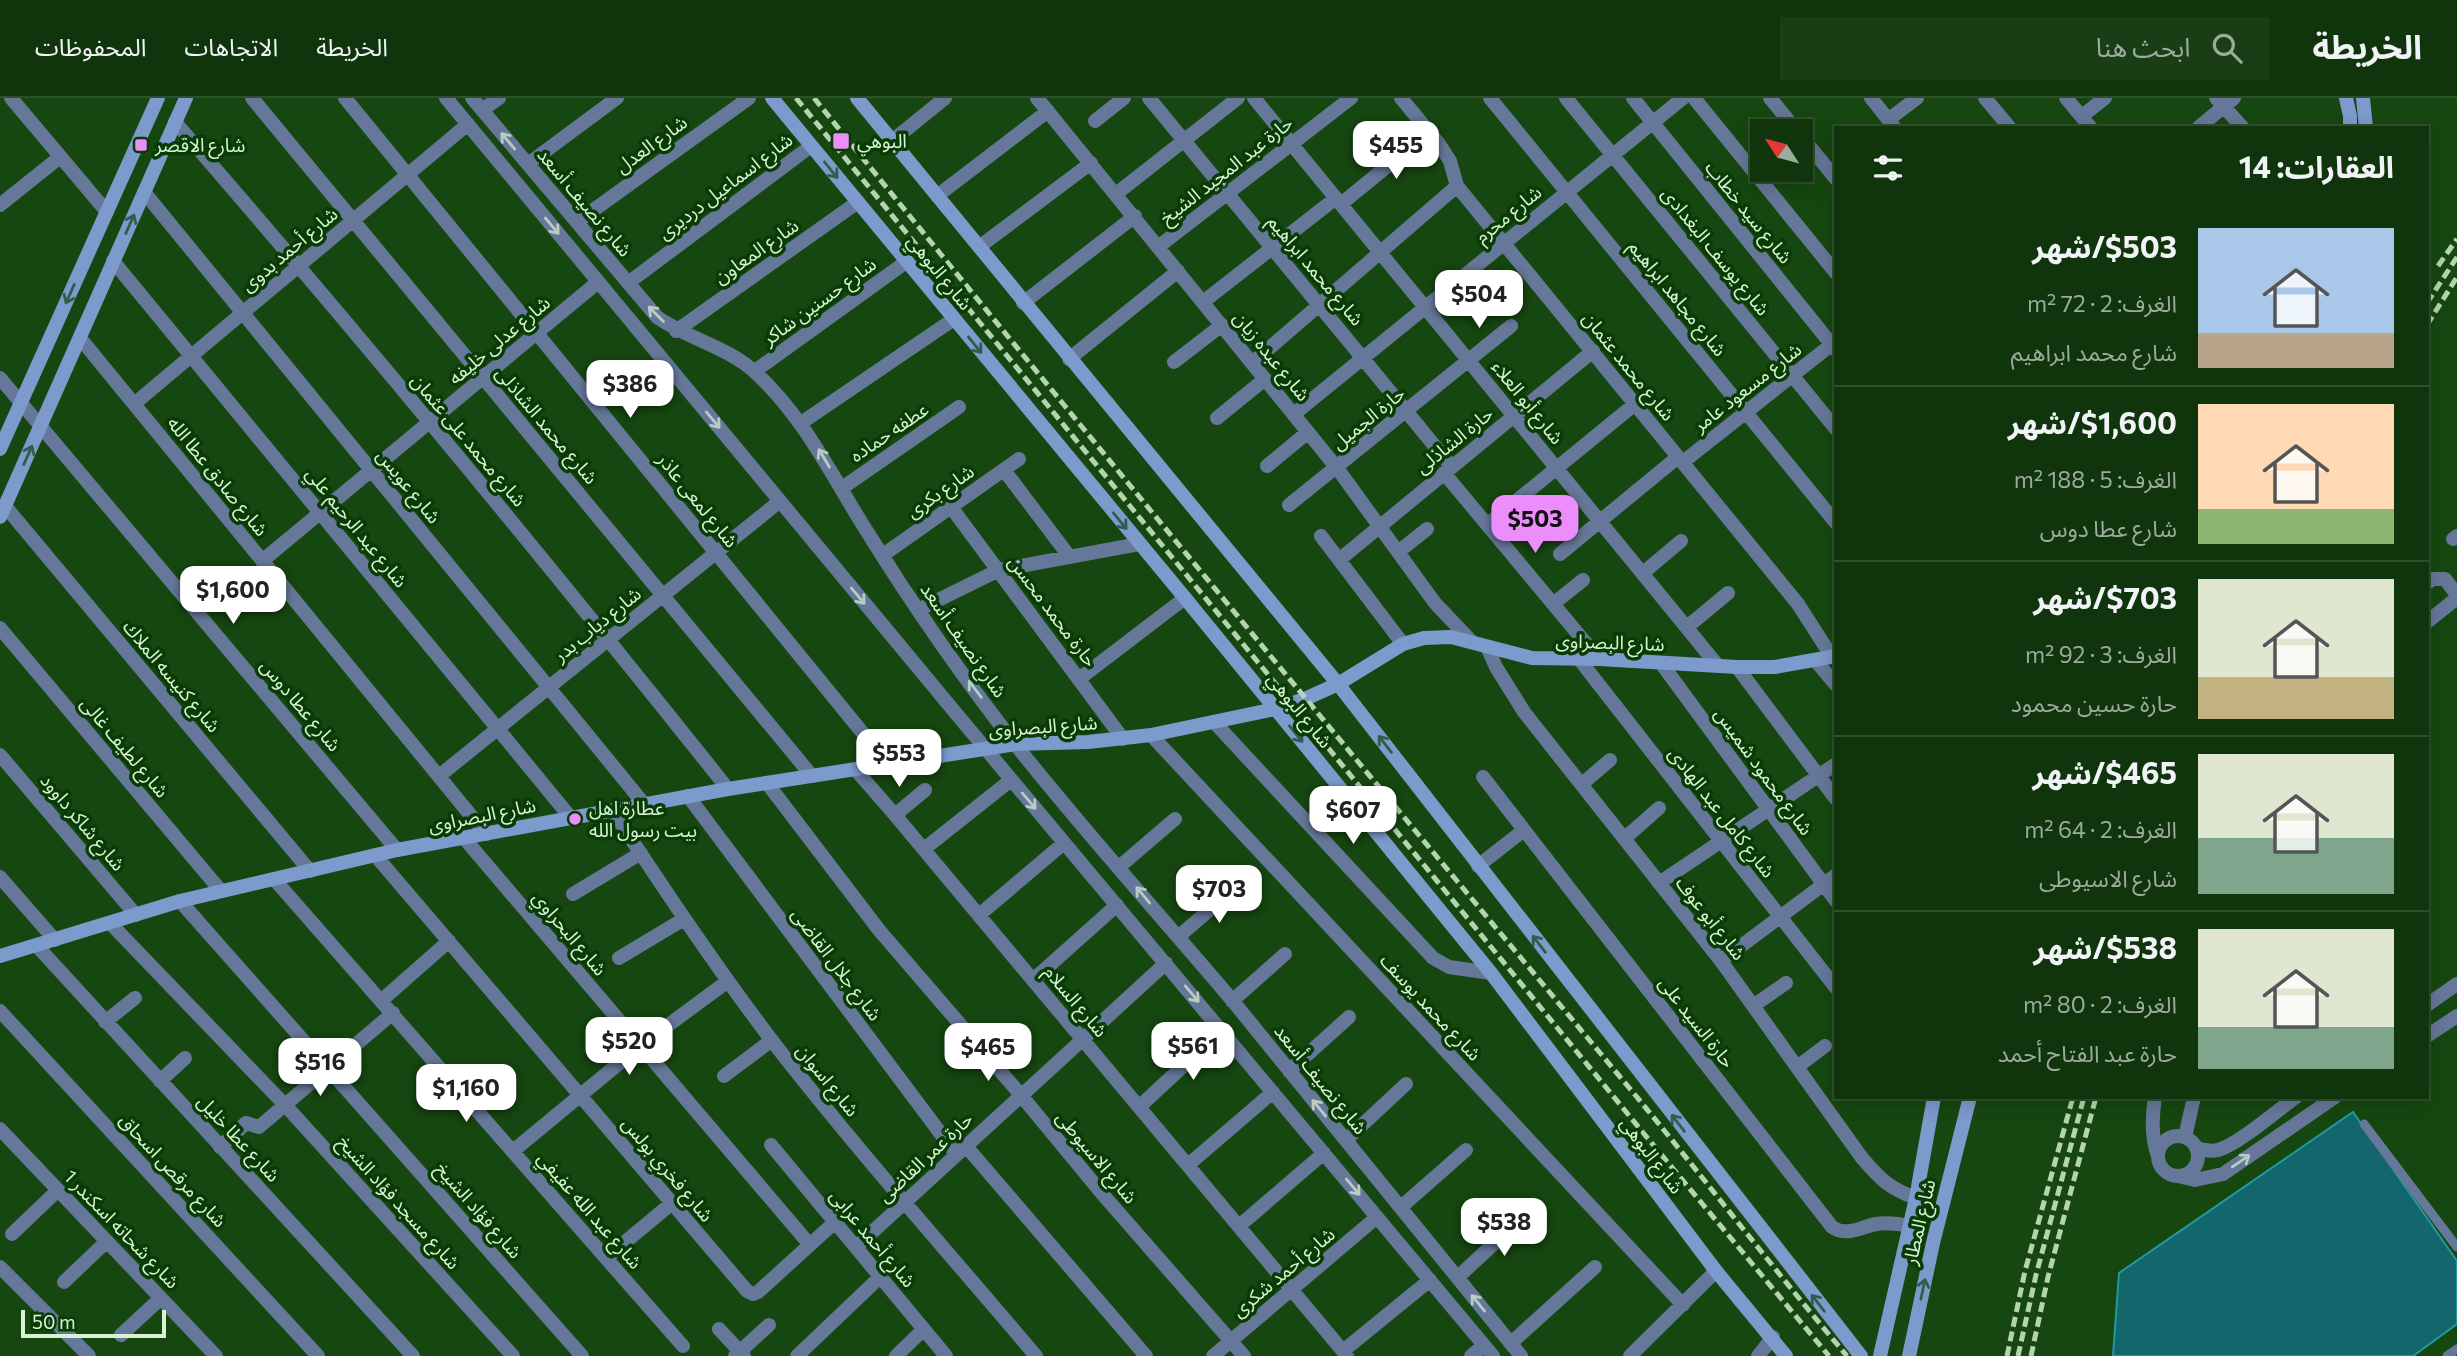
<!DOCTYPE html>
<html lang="ar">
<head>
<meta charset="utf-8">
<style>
  :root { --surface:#10350c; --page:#193d15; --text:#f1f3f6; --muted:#9cab9d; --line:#30502d; --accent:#eb8dfb }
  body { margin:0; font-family:Commissioner,"Noto Sans Arabic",sans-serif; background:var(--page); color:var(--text); direction:rtl; height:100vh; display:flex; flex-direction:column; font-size:26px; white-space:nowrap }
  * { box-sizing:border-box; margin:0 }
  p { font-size:23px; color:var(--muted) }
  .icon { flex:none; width:38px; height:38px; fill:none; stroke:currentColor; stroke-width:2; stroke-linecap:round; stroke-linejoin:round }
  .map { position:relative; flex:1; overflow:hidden; direction:ltr }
  .drawer { position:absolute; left:1834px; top:28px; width:595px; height:973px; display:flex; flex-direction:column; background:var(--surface); border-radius:0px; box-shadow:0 4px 18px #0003,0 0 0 2px var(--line); direction:rtl }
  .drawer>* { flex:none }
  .needle { width:46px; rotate:306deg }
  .buttons { position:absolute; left:1750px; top:21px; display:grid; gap:14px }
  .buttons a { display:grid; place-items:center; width:63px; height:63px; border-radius:0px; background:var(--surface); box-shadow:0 4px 18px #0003,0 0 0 2px var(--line); font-size:35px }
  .scale { position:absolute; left:21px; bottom:18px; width:145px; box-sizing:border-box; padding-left:7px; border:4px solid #d8f3d4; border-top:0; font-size:19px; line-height:24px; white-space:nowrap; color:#d8f3d4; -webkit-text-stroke:5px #093c04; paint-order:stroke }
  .price { position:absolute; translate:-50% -60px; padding:0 16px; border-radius:14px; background:#fff; color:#222; font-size:23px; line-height:46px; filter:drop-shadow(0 2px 4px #0008) }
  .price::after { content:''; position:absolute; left:50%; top:42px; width:21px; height:16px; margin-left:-10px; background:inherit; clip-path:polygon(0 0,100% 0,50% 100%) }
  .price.current { background:var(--accent); color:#111 }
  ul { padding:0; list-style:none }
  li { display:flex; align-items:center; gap:21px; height:175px; padding:0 35px }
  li+li { border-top:2px solid var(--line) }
  li span { display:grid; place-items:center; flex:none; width:196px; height:140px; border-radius:0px; color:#555 }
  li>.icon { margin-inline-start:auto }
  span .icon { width:84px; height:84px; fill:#fffc; stroke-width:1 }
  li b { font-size:30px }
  h2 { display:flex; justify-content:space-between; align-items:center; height:84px; padding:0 35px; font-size:30px }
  header { display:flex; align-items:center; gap:42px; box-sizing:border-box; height:98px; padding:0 35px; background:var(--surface); border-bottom:2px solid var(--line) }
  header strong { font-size:33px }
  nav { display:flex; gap:38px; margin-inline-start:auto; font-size:24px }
  .search { width:490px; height:63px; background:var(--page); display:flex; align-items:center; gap:18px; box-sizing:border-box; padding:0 24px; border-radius:0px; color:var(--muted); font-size:26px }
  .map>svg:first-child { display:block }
</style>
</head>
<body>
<header>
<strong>الخريطة</strong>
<div class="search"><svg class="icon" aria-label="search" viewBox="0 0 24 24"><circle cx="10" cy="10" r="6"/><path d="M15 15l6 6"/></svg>ابحث هنا</div>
<nav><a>الخريطة</a><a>الاتجاهات</a><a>المحفوظات</a></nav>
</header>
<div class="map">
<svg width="2457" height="1258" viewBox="0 0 2457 1258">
  <rect width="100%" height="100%" fill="#164710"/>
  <path fill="#13666b" stroke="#2299a1" stroke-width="2" d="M2353,1014L2457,1163V1226L2413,1258H2113L2119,1175Z"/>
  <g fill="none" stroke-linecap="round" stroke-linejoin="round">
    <path stroke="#667899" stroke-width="9" d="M2364,1026L2457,1149
      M2447,1258L2457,1251"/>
    <path stroke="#667899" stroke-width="14" d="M11,0L107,114
      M252,0L812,678
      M345,0L888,666
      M446,0L959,619L1493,1258
      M472,0L657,219C688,241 729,249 757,276C805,321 832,378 866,432C912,506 962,578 1015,646C1084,733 1160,817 1232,902C1329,1020 1425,1139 1521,1258
      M1037,0L1337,370L1435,505L1472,544
      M1149,0L1452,369
      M1254,0L1718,568
      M1401,0L1439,46L1450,63L1457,88L1798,506L1832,559
      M1490,0L1836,425
      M1566,0L1836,331
      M1633,0L1836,252
      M1694,0L1836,175
      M1770,0L1797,33
      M1871,0L1895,30
      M1985,0L2010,30
      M2066,0L2091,30
      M2216,0L2243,30
      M482,12L499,0
      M2082,18L2105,0
      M1888,22L1917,0
      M1095,23L1124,0
      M175,24C364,242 548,465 728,691
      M2198,30L2234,0
      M1801,38L1836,81
      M892,43L945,0
      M528,66L617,0
      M144,94L644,706
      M1116,96L1238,0
      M937,98L1048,13
      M1341,106L1429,34
      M0,107L60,59
      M577,124L749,0
      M979,149L1091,65
      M1158,149L1351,0
      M113,163L571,720
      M628,185L811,48
      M1203,204L1336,100
      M1023,205L1135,118
      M676,233L858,104
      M80,240L486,736
      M1069,261L1178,173
      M1174,264L1222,227
      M1252,265L1457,88
      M755,273L906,164
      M0,280L397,752
      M134,306L468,26
      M1294,316L1683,0
      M1217,320L1265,281
      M801,325L954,221
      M1683,364L1836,243
      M1267,368L1308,334
      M1004,372L1069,458
      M1444,375L1599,561
      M842,390L959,309
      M1289,407L1511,228
      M5,408L310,773
      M951,409L1123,641
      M1487,427L1635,306
      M1321,438L1403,546
      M2453,441L2457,438
      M1398,454L1427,431
      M1560,456L1678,359
      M883,457L1019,361
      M1339,462L1593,253
      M262,463L598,184
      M1643,475L1681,443
      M2427,485L2433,481H2445L2457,497
      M1553,506L1583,482
      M918,512L999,472L1139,446
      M2427,524L2457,500
      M1687,529L1728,495
      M0,530L221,793
      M1487,549L1496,569L1524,614L1721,863L1862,1060C1880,1081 1890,1091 1916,1100
      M1579,561L1836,890
      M1816,563L1836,587
      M1661,565L1836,803
      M1737,569L1836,701
      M1079,581L1185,500
      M1214,624L1433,860L1449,869L1491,875
      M1151,637L1683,1207
      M0,657L136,817
      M855,671L895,717L1347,1258
      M439,678L780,403
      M1483,679L1832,1129C1847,1139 1860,1129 1876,1126C1887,1124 1898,1126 1910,1128
      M767,685L879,832L1020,996L1105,1099L1244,1258
      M1582,686L1610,662
      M688,698L956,1056
      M612,712C664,791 716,869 773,944C857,1052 948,1154 1036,1258
      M895,717L925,692
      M464,740L810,1147
      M1625,740L1659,710
      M924,751L1011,682
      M375,757L747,1193L753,1196L758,1194L835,1124
      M1478,768L1524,732
      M1119,769L1175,721
      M0,779L55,842
      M274,781L683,1248
      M1659,785L1836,666
      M573,796L641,755
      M180,803L582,1258
      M979,817L1064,745
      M110,825L285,1007L513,1258
      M1178,839L1236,789
      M37,848L413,1258
      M619,860L684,821
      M1721,863L1836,777
      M1033,882L1117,807
      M382,902L449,843
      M1232,903L1285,856
      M2427,907L2457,886
      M1753,908L1786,885
      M0,913L318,1258
      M105,924L135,900
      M2427,938L2457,918
      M1797,969L1825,948
      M1289,973L1349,919
      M724,978L772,942
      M160,983L185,960
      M2155,999C2152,1018 2151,1040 2158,1058
      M1139,1009L1222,932
      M0,1031L216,1258
      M2158 1058a20 20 0 1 1 40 0a20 20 0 1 1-40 0Z
      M2185,1039L2194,999
      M1346,1042L1406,986
      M771,1047L946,1258
      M965,1047L1146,1258
      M220,1049L246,1025L259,1029L393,915
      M2196,1050C2204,1052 2211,1054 2218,1052C2239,1046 2276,1013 2296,999
      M513,1053L640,948L728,883
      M1188,1067L1273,994
      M2178,1078L2195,1082L2223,1076L2335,999
      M1401,1109L1466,1052
      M1239,1128L1324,1055
      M12,1136L58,1092
      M856,1149L1166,865
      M606,1160L672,1105
      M0,1169L89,1258
      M1458,1179L1526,1116
      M64,1184L107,1143
      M719,1231L744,1258
      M121,1237L161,1200
      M1511,1245L1595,1169
      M1343,1253L1430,1182
      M735,1258L769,1227
      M797,1258L880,1179
      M896,1258L924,1231
      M1213,1258L1377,1119
      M1471,1258L1484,1247
      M1630,1258L1716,1173
      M1758,1258L1773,1239"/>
    <path stroke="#7d9acd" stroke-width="14" d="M772,0L1185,500L1491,875L1716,1173L1786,1258
      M857,0L1338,586L1861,1258
      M2346,0L2350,18V30
      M2363,0L2366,30
      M0,351L158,0
      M0,419L186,0
      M0,858L180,803L397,752L728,691L1016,646L1088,644L1151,637L1275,611L1307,600L1338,586L1403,546L1424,540L1451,539L1532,560L1599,561L1737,569H1775L1836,558
      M1880,1258L1916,1100L1934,999
      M1909,1258L1933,1145L1970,999"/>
    <path stroke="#b4d3af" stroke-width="5" stroke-dasharray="10 5" stroke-linecap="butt" d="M796,0L1645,1037L1829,1258
      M814,0C1085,335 1360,667 1636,998C1707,1084 1775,1173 1847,1258
      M2438,168L2457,141
      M2427,205L2457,159
      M2427,227L2457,179
      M2007,1258L2025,1173L2073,999
      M2018,1258L2036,1177L2084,999
      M2031,1258L2048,1179L2096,999"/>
  </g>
  <defs><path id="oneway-shaft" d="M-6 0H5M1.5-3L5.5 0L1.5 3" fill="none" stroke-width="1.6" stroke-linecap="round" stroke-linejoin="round" transform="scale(1.75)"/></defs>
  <g stroke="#b6cec2">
    <use href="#oneway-shaft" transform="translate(508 43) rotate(-130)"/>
    <use href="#oneway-shaft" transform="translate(552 128) rotate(50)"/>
    <use href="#oneway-shaft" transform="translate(656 216) rotate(-135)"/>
    <use href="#oneway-shaft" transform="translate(713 322) rotate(50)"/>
    <use href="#oneway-shaft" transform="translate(824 360) rotate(-121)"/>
    <use href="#oneway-shaft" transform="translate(858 498) rotate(50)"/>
    <use href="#oneway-shaft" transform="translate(975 591) rotate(-127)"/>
    <use href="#oneway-shaft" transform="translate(1029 703) rotate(50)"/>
    <use href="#oneway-shaft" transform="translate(1143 797) rotate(-130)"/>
    <use href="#oneway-shaft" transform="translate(1192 896) rotate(50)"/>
    <use href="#oneway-shaft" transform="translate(1319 1010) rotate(-129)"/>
    <use href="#oneway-shaft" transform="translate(2241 1063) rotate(-34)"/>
    <use href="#oneway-shaft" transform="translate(1353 1089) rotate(50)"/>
    <use href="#oneway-shaft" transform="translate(1478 1205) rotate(-129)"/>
  </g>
  <g stroke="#325d4a">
    <use href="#oneway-shaft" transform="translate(831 72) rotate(51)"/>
    <use href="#oneway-shaft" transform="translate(130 126) rotate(-66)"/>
    <use href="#oneway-shaft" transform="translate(70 196) rotate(114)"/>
    <use href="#oneway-shaft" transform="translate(975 247) rotate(51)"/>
    <use href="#oneway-shaft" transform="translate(28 357) rotate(-66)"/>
    <use href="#oneway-shaft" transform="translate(1120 423) rotate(51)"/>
    <use href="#oneway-shaft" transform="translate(1296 636) rotate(51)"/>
    <use href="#oneway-shaft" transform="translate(1385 646) rotate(-128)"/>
    <use href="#oneway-shaft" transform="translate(1539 846) rotate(-128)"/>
    <use href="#oneway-shaft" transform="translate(1678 1025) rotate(-128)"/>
    <use href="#oneway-shaft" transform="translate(1923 1191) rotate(-78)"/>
    <use href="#oneway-shaft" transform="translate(1818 1205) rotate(-128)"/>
  </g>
  <g fill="#eb8dfb" stroke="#093c04" stroke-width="2.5">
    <rect x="832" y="34" width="18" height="18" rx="3.5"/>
    <rect x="134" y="40" width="14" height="14" rx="3.5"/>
    <circle cx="575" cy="721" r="7"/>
  </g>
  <g text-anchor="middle" stroke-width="7" stroke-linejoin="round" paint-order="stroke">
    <g font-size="19" fill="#d8f3d4" stroke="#093c04" text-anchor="start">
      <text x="857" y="50">البوهي</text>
      <text x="155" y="54">شارع الاقصر</text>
      <text x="589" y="717">عطارة اهل<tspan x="589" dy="22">بيت رسول الله</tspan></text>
    </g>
    <g font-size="19" fill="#d8f3d4" stroke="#093c04">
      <text transform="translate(651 46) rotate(-36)" y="7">شارع العدل</text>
      <text transform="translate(1226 72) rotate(-38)" y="7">حارة عبد المجيد الشيخ</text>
      <text transform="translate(725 88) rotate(-37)" y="7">شارع اسماعيل درديرى</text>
      <text transform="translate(585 104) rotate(50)" y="7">شارع نصيف أسعد</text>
      <text transform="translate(1749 114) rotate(51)" y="7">شارع سيد خطاب</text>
      <text transform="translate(1508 116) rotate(-39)" y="7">شارع محرم</text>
      <text transform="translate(289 151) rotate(-40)" y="7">شارع أحمد بدوى</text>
      <text transform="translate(756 153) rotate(-35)" y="7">شارع المعاون</text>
      <text transform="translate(1716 153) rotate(51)" y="7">شارع يوسف البغدادى</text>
      <text transform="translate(1316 172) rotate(50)" y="7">شارع محمد ابراهيم</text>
      <text transform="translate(940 174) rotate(51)" y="7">شارع البوهي</text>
      <text transform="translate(1678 200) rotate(51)" y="7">شارع مجاهد ابراهيم</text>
      <text transform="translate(819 203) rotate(-36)" y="7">شارع حسنين شاكر</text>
      <text transform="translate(499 242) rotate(-40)" y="7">شارع عدلى خليفه</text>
      <text transform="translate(1272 258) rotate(51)" y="7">شارع عبده زيان</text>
      <text transform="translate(1629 268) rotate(51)" y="7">شارع محمد عثمان</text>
      <text transform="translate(1747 289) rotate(-38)" y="7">شارع مسعود عامر</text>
      <text transform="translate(1528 304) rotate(51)" y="7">شارع أبو العلاء</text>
      <text transform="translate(1368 320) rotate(-39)" y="7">حارة الجميل</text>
      <text transform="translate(547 327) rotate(50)" y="7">شارع محمد الشاذلى</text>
      <text transform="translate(889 334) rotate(-34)" y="7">عطفه حماده</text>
      <text transform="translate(469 342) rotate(50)" y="7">شارع محمد على عثمان</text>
      <text transform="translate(1454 342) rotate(-39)" y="7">حارة الشاذلى</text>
      <text transform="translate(218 378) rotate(51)" y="7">شارع صادق عطا الله</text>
      <text transform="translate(409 388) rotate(51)" y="7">شارع عويس</text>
      <text transform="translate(940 393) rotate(-35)" y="7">شارع بكرى</text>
      <text transform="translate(698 402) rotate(51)" y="7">شارع لمعى عاذر</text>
      <text transform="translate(357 429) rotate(51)" y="7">شارع عبد الرحيم علي</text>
      <text transform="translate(1053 513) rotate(53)" y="7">حارة محمد محسن</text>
      <text transform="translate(597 526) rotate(-39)" y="7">شارع دياب بدر</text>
      <text transform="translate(964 542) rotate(55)" y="7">شارع نصيف أسعد</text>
      <text transform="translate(1610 544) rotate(2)" y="7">شارع البصراوى</text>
      <text transform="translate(172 578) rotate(50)" y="7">شارع كنيسه الملاك</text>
      <text transform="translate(301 607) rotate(50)" y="7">شارع عطا دوس</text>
      <text transform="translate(1300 612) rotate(51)" y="7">شارع البوهي</text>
      <text transform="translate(1043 628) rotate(-4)" y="7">شارع البصراوى</text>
      <text transform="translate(125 649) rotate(50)" y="7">شارع لطيف غالى</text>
      <text transform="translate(1764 673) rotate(54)" y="7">شارع محمود شميس</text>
      <text transform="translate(1722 714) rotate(52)" y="7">شارع كامل عبد الهادى</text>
      <text transform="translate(482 717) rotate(-11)" y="7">شارع البصراوى</text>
      <text transform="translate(83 724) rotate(50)" y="7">شارع شاكر داوود</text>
      <text transform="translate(1711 820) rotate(52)" y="7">شارع أبو عوف</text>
      <text transform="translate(570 835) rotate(50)" y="7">شارع البحراوي</text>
      <text transform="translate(837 866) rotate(53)" y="7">شارع جلال القاضى</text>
      <text transform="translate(1076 903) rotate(50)" y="7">شارع السلام</text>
      <text transform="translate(1431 909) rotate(47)" y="7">شارع محمد يوسف</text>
      <text transform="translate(1697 924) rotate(52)" y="7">حارة السيد على</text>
      <text transform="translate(1321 981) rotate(51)" y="7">شارع نصيف أسعد</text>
      <text transform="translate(828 982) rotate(51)" y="7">شارع اسوان</text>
      <text transform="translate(239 1040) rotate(47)" y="7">شارع عطا خليل</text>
      <text transform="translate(1652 1057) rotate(53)" y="7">شارع البوهي</text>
      <text transform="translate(925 1059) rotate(-43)" y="7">حارة عمر القاضى</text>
      <text transform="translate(1097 1059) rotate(50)" y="7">شارع الاسيوطى</text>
      <text transform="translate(668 1071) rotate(50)" y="7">شارع فخري بولس</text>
      <text transform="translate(173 1072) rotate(47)" y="7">شارع مرقص اسحاق</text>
      <text transform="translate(399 1104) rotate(48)" y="7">شارع مسجد فؤاد الشيخ</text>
      <text transform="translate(479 1112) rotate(49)" y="7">شارع فؤاد الشيخ</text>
      <text transform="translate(590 1112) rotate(49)" y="7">شارع عبد الله عفيفي</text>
      <text transform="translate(1919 1124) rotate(-77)" y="7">شارع المطار</text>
      <text transform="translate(122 1131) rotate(46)" y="7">شارع شحاته اسكندر 1</text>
      <text transform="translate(873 1140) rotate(50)" y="7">شارع أحمد عرابى</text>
      <text transform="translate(1283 1174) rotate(-40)" y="7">شارع أحمد شكرى</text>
    </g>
  </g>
</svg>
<div class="buttons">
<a><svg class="needle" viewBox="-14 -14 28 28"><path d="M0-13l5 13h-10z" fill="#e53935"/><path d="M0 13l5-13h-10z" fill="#9cab9d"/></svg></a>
</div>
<div class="scale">50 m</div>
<b class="price" style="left:1396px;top:83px">$455</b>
<b class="price" style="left:1479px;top:232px">$504</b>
<b class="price" style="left:630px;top:322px">$386</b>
<b class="price current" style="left:1535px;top:457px">$503</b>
<b class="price" style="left:233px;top:528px">$1,600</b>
<b class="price" style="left:899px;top:691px">$553</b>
<b class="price" style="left:1353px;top:748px">$607</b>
<b class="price" style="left:1219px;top:827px">$703</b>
<b class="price" style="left:629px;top:979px">$520</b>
<b class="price" style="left:1193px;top:984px">$561</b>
<b class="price" style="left:988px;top:985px">$465</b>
<b class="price" style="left:320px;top:1000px">$516</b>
<b class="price" style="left:466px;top:1026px">$1,160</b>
<b class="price" style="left:1504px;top:1160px">$538</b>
<section class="drawer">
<h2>العقارات: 14<svg class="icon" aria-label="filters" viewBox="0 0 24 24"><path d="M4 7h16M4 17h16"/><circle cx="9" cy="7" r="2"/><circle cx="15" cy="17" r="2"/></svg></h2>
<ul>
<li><span style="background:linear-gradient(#a9c7e8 75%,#b9a48a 0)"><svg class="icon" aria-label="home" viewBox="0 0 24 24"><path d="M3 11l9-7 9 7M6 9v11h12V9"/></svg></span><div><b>$503/شهر</b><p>الغرف: 2 · 72 m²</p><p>شارع محمد ابراهيم</p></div></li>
<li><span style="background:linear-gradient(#ffd9b3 75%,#8fb573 0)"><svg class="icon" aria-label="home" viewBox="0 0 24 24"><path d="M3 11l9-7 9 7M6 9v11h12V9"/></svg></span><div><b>$1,600/شهر</b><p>الغرف: 5 · 188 m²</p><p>شارع عطا دوس</p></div></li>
<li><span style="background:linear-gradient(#dfe7d0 70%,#c2b280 0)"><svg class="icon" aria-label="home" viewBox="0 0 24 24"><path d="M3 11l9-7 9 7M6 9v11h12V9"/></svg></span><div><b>$703/شهر</b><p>الغرف: 3 · 92 m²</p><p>حارة حسين محمود</p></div></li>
<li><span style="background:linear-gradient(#dfe7d0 60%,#7fa58c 0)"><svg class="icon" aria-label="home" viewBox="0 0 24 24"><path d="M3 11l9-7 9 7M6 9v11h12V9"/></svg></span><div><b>$465/شهر</b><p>الغرف: 2 · 64 m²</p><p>شارع الاسيوطى</p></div></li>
<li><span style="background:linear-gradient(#dfe7d0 70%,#7fa58c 0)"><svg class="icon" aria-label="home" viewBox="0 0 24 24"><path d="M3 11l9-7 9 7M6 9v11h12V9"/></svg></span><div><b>$538/شهر</b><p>الغرف: 2 · 80 m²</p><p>حارة عبد الفتاح أحمد</p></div></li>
</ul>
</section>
</div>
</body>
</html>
